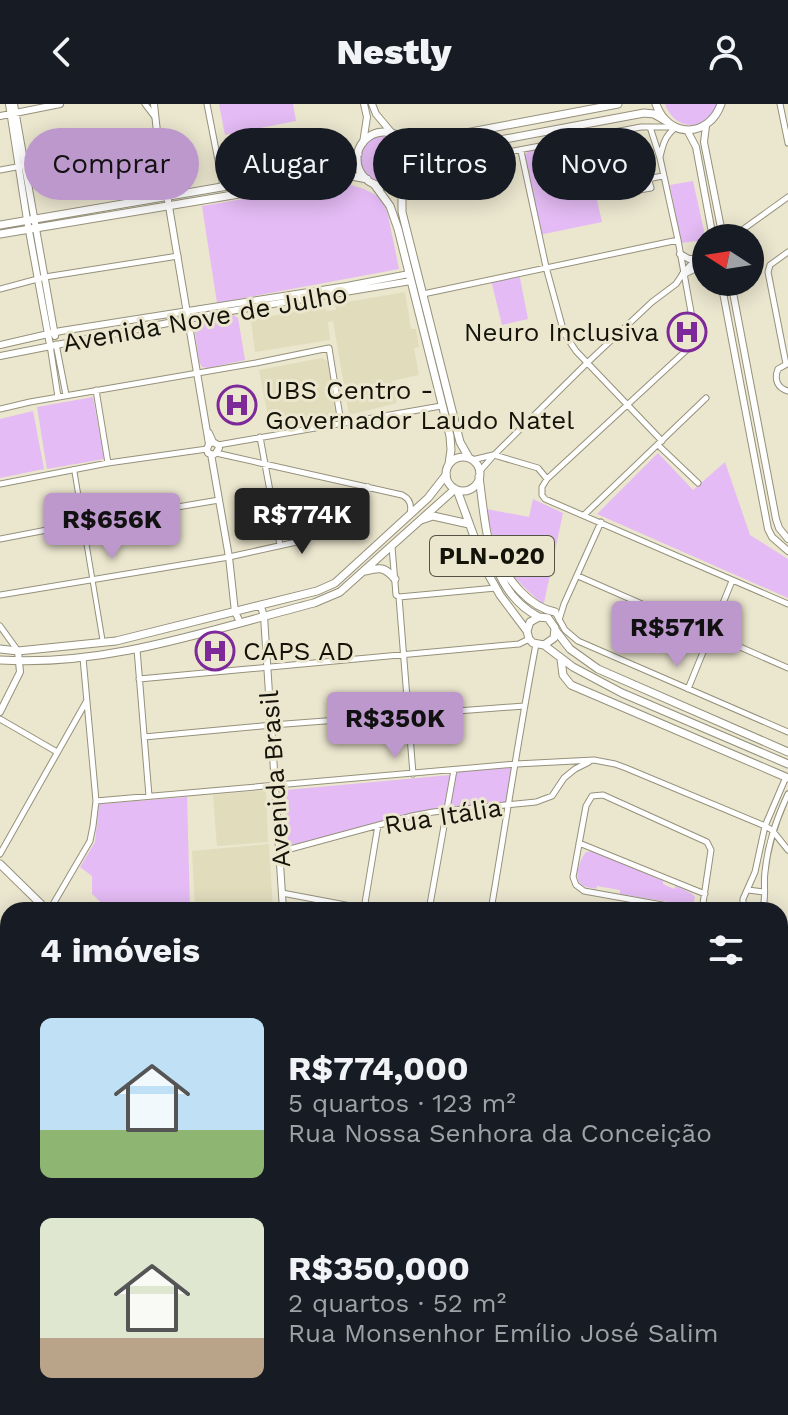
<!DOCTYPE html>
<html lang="pt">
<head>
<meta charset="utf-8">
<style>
  :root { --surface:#171b24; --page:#20242c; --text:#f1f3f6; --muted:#9ea1a6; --accent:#bd98cc }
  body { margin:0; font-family:"Work Sans",sans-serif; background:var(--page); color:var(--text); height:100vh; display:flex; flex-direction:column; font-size:30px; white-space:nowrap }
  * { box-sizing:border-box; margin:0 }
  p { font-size:26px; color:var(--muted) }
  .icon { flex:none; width:44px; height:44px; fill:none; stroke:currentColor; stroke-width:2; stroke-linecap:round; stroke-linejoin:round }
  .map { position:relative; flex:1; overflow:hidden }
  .drawer { position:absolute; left:0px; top:798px; width:788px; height:514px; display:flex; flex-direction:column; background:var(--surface); border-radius:24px 24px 0 0; box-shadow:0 4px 20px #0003 }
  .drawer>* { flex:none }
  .banner { position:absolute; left:24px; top:24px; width:740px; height:72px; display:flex; gap:16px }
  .needle { width:52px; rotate:282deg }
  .tools { position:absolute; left:692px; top:120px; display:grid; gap:16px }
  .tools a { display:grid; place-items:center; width:72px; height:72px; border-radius:50%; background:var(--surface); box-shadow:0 4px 20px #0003; font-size:40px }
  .price { position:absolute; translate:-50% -68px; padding:0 18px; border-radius:8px; background:var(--accent); color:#111; font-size:26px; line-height:52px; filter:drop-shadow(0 2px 4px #0008) }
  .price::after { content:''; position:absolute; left:50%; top:48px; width:24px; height:18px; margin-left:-12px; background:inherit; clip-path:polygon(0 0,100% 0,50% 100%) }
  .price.current { background:#222; color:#fff }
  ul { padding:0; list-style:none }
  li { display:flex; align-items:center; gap:24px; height:200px; padding:0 40px }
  li span { display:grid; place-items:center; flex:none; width:224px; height:160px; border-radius:12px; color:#555 }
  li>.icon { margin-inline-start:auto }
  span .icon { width:96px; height:96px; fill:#fffc; stroke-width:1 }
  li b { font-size:34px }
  h2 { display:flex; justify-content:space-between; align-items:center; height:96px; padding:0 40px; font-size:34px }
  .tag { padding:0 28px; border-radius:36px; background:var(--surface); box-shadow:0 4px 20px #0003; font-size:28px; line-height:72px }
  .tag.current { background:var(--accent); color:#111 }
  header { display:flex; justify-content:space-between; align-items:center; height:104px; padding:0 40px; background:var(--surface); font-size:36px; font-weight:800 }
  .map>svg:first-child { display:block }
</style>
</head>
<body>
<header><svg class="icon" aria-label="back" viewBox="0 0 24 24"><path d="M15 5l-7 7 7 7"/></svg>Nestly<svg class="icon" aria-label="person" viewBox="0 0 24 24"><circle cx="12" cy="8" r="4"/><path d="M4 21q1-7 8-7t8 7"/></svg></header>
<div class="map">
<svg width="788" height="1311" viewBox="0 0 788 1311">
  <rect width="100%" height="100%" fill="#ebe6ce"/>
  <path fill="#e1dcbc" d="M405,188L411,225H416L419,243L414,244L419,271L392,277L397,299L349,311L333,217L328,218L330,236L255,248L251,216L325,202L326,207L336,206L335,200Z
    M322,254L328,258L338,311L270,323L259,266Z
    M266,686L268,738L217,742L213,691Z
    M269,740L273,806H195L192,747Z"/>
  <path fill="#e4bbf4" d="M219,0H293L296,17L225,31Z
    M665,0H717C707,28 675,28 665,0Z
    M359 55a25 25 0 1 1 50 0a25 25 0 1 1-50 0Z
    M583,35L602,118L539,131L522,55L530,45Z
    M693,77L706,136L681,139L670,81Z
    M342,78L364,85L382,94L388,111L399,165L217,199L202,102Z
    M519,169L528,215L502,221L491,176Z
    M233,211L238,214L245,256L208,264L202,263L199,258L194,221L198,218Z
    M93,293L104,355L47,365L37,303Z
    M33,307L44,365L0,374V315Z
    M658,349L693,386L725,358L750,431L788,455V494L597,410Z
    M533,395L563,409L544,499H541C532,490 521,481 513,471C497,452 491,428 486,405L529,413Z
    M514,662L508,699L449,704L456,668Z
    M450,671L445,703L396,714L288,743L286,686Z
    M187,693L190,806H109L92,790V772L80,763L95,738L99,700Z
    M593,747L663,777V780L674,785L676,782L691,789L695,793L693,800L687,801L620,790V786L597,782L596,785C593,784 584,783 582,781C572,774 581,754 586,748Z
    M788,920V1260L780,1253V942Z
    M780,1262L788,1269V1311H484L488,1304H780Z"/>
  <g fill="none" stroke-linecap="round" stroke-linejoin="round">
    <g stroke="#95917b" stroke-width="6">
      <path id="pedestrian" d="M74,365L103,539"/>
    </g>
    <g stroke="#95917b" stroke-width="7">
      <path id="minor" d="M145,0L155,13
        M207,0L223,82
        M780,0L788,39
        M650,23L660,54L678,136L695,230L691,242L547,375L542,383V391L545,395L788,500
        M521,47L546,163L564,229L576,247L662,337
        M660,53C663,40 665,32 675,24
        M0,66L158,37
        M408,68L439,61L641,23H674
        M648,74L651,84L602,92V83C622,79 643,76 663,72
        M731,134L788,93
        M0,185L45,173L178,152
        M423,190L678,136
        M56,240L66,291
        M50,241L58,293
        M786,260L768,168L770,161L788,148
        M787,260L778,265C774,275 777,284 788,287
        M96,286L108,359
        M0,305L30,298L256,259L329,244L341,319
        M260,333L280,441
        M218,341L441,302
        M658,341L698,379
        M216,349L402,391C410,395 412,401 410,410
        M494,351L538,364L547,375
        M472,356L493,351
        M479,368L494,351L587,259L652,198L676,180L682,171
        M0,380L108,359L207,345
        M584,411L706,294
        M0,435L83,419L219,396
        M392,443L396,491L399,493L413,670
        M578,472L788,564
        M0,491L229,453L301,437L322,424L368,383
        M399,493L496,484
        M555,508L565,526L578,537L788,628
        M559,516L564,500L601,418
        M0,522L18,547
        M137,545L149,692
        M139,575L519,540L529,535
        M688,585L732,477
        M0,615L57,648
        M144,633L272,621L524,602
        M96,697L516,660L594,656L615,660L626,664L765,722L772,726L788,746
        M579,739L705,790
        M279,748L412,712L433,708L536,698L552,692L564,674L575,665L589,658
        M0,750L86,598
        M748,786L764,788
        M282,789L372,806
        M364,805L378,721
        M48,806L52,802L90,737L93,722L96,697L83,554
        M429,806L454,666
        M491,806C506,718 519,629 536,540
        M690,806L584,787L576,781L573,773L586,702L592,692L603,691L707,738L711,746L702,806
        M743,806V795L755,768L765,722L786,673
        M762,806C767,794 763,781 765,768C768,739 776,716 788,690
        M0,851L8,844
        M0,861L8,869
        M0,971L8,972
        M0,1028L2,1013
        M0,1055L8,1056
        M0,1229L8,1230
        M104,1304L105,1311
        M193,1304V1311
        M223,1304L228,1311
        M272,1304L277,1311
        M477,1304L483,1305
        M304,1311L314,1304
        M374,1311L384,1304
        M459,1311L460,1304"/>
    </g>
    <g stroke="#95917b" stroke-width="8">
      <path id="tertiary" d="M9,0L27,116L50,241
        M14,0L55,232
        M154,0L158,37L209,340
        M372,0L376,10L392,29
        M0,12L60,0
        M706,22L704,38L723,134
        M687,26L696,43L713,134
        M363,39L367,13L364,0
        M680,150L689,155H699
        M686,169L700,162H706
        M683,170L691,161L706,151
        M721,178L768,425L772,433L788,447
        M731,178L776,415L779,424L788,435
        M0,241L61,227L347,182L409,170
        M0,252L219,209L411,177
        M209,329L213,338L218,341L219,344L216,349L213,351L208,349L207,345L209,340L213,338
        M211,350L229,453L235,508L240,518
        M257,503H261L264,512L283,806
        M0,608L20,568L18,547
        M0,931L8,922
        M0,1098L8,1100
        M780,1253L788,1259"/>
    </g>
    <g stroke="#95917b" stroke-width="9">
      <path id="secondary" d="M366,467C380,463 385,463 395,475
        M0,545L18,547L116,537L317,487L335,479L428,394L446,371
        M0,556C107,563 212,525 314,499L340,488L455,385
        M0,760L47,806
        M391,1304L401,1311
        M410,1304L415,1311"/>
    </g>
    <g stroke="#95917b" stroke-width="9">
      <path id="primary" d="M656,0C668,35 709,34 721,0
        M357 55a27 27 0 1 1 54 0a27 27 0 1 1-54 0Z
        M400,33L415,36L434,35L618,0
        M410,64L425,53L436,48L644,9L654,10L666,17
        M406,70L402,92V108L460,338L469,354
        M374,80L390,102L398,125L450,332L451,346L449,360
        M0,121L315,67L344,59L358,50
        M0,130L340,73L352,72L367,75
        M446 370a17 17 0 1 1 34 0a17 17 0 1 1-34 0Z
        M479,373C486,423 488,487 539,513
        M457,386L487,468L500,491L527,527
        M421,416L433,412L469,420
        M496,455C510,476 528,503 555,508
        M556,527L570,545L598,565L788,648
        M544,541L554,534L555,524L548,514L539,513L530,518L527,527L529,535L533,539L544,541L573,563L622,589L788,660
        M561,555L563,571L571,581L788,674"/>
    </g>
    <use href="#pedestrian" stroke="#fff" stroke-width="4"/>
    <use href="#minor" stroke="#fff" stroke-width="5"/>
    <use href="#tertiary" stroke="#fff" stroke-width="6"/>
    <use href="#secondary" stroke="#fff" stroke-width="7"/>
    <use href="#primary" stroke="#fff" stroke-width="7"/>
  </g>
  <defs>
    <g id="hospital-ring" transform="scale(2)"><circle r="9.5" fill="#ebe6ce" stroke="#7d2999" stroke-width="1.5"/><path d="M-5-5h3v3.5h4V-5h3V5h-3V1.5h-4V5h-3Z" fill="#7d2999"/></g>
  </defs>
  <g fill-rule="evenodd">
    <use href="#hospital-ring" x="687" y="228"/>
    <use href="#hospital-ring" x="237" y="301"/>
    <use href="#hospital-ring" x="215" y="547"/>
  </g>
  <g text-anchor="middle" stroke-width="6" stroke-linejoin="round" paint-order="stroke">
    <rect fill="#ebe6ce" stroke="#545245" stroke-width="2" x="430" y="432" width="124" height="40" rx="6"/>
    <g font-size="24" font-weight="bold" fill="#14130a">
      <text x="492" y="460">PLN-020</text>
    </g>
    <g font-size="26" fill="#14130a" stroke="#ebe6ce">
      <text transform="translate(205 214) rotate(-10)" y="9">Avenida Nove de Julho</text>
      <text transform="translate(275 675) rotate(-94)" y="9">Avenida Brasil</text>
      <text transform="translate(443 712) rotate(-9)" y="9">Rua Itália</text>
    </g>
    <g font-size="26" fill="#14130a" stroke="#ebe6ce" text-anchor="start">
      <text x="659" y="237" text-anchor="end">Neuro Inclusiva</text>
      <text x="265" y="295">UBS Centro -<tspan x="265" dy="30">Governador Laudo Natel</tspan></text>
      <text x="243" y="556">CAPS AD</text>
    </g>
  </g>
</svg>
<div class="tools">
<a><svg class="needle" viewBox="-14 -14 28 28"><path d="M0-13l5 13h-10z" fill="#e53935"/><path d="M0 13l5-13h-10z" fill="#9ea1a6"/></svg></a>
</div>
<b class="price current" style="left:302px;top:452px">R$774K</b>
<b class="price" style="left:112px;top:457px">R$656K</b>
<b class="price" style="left:677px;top:565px">R$571K</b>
<b class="price" style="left:395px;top:656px">R$350K</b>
<div class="banner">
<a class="tag current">Comprar</a>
<a class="tag">Alugar</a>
<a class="tag">Filtros</a>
<a class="tag">Novo</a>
</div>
<section class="drawer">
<h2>4 imóveis<svg class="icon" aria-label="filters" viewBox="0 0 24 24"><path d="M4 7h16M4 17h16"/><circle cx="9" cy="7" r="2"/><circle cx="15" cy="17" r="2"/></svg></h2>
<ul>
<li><span style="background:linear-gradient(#bfe0f5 70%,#8fb573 0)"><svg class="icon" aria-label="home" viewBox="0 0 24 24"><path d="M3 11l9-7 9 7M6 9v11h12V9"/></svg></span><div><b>R$774,000</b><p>5 quartos · 123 m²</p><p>Rua Nossa Senhora da Conceição</p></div></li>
<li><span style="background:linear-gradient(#dfe7d0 75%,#b9a48a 0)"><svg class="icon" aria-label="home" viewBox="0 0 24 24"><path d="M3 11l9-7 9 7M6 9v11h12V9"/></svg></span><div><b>R$350,000</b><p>2 quartos · 52 m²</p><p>Rua Monsenhor Emílio José Salim</p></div></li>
</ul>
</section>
</div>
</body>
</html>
